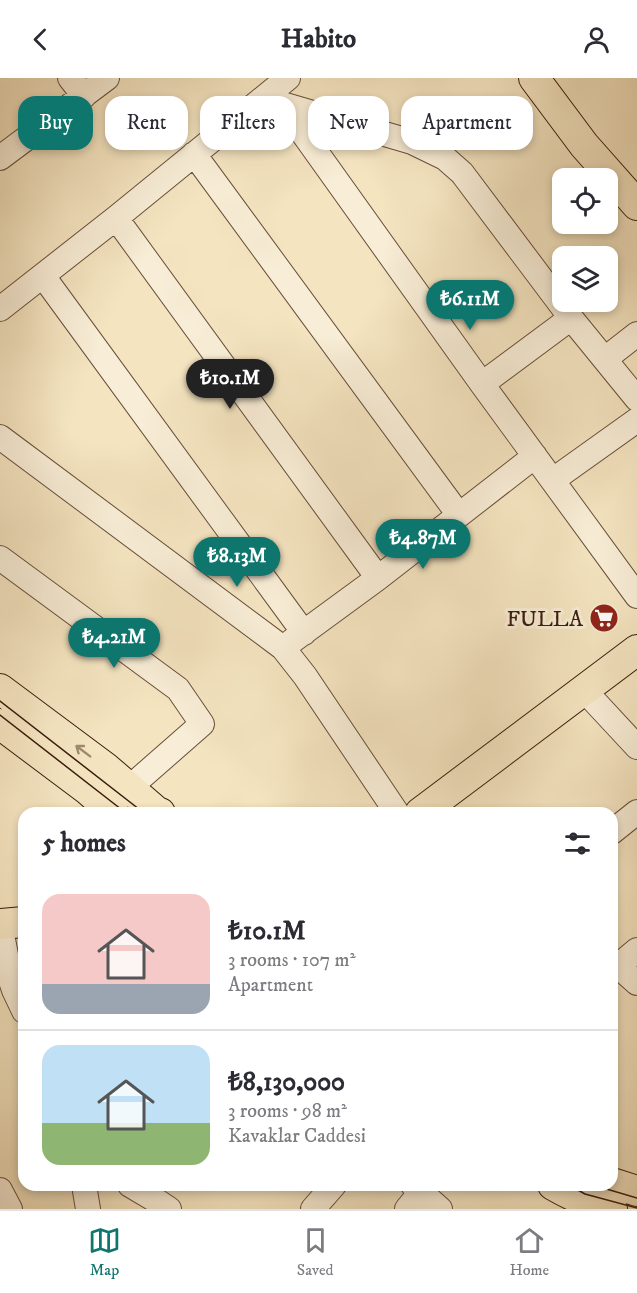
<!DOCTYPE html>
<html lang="en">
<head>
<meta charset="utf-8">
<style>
  :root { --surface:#fff; --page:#f7f7f7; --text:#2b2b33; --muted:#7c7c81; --line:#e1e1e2; --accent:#0f766e }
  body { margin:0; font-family:"IM FELL DW Pica",serif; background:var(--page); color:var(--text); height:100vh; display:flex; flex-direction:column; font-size:22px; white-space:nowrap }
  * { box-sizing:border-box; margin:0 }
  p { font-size:20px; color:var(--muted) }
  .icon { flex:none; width:33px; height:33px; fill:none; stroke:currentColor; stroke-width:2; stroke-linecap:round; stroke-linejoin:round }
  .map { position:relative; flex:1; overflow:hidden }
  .sheet { position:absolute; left:18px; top:729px; width:600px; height:384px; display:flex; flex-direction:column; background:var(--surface); border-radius:18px; box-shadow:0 3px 9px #0003 }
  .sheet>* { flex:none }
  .banner { position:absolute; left:18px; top:18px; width:602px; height:54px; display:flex; gap:12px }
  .tools { position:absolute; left:552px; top:90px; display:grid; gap:12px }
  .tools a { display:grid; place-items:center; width:66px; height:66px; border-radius:12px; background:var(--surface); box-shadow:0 3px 9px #0003; font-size:30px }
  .price { position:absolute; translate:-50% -51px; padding:0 14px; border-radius:21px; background:var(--accent); color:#fff; font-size:20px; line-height:39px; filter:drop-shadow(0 2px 3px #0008) }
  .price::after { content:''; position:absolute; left:50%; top:36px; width:18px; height:14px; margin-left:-9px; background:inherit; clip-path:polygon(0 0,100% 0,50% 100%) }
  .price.selected { background:#222; color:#fff }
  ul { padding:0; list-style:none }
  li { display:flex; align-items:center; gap:18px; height:150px; padding:0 24px }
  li+li { border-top:2px solid var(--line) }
  li span { display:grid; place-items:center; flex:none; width:168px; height:120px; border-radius:18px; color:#555 }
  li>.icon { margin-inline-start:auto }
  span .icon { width:72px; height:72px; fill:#fffc; stroke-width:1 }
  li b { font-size:26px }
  h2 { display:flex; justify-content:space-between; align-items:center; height:72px; padding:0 24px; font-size:26px }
  .tag { padding:0 21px; border-radius:18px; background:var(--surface); box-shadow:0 3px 9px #0003; font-size:21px; line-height:54px }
  .tag.selected { background:var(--accent); color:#fff }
  header { display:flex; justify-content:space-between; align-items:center; height:78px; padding:0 24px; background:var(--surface); font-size:27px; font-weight:800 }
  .tabs { display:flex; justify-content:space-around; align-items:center; height:84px; border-top:2px solid var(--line); background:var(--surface); font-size:16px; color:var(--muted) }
  .tabs a { display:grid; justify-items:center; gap:3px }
  .tabs .selected { color:var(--accent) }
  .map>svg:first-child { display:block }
</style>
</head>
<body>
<header><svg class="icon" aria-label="back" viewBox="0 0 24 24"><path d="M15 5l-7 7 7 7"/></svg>Habito<svg class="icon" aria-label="person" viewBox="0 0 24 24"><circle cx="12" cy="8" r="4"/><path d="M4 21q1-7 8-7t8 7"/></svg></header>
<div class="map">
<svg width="637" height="1131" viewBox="0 0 637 1131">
  <rect width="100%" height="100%" fill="#f4e4c0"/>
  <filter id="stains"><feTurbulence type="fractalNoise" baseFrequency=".00333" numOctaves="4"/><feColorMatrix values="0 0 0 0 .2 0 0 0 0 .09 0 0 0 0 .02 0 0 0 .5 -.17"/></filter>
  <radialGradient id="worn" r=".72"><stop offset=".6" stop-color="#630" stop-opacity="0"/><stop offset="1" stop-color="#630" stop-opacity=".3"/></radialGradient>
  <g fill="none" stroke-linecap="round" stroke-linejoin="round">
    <g stroke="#684e3a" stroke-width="26">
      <path id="minor" d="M70,0L84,18
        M271,14L282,26L482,306L637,518
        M282,26L412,64L445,80L462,95L571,240L637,321
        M194,76L459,437
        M0,80L107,0
        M116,140L378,500
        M43,198L304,555
        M0,231L116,140L288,0
        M605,281L637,256
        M482,306L571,240
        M0,359L283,570L305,598L397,735
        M553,402L637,342
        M0,480L178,611L202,646L129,710
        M292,563L378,500L535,378
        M584,612L637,669
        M612,754L637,734
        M0,846L11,903L14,912L24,933
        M618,888L637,905
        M612,893L637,872
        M84,1107L88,1131
        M130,1107L157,1123L169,1131
        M413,1107L440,1131
        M0,1112L10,1131
        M313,1131L334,1107
        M407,1131L421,1114"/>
    </g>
    <g stroke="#3a1c0d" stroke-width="32">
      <path id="major" d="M534,0L584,67L637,127
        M0,611L106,690L157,734L160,735
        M0,646L88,712L114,735
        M420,735L637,572
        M0,846L24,844
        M612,1105L637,1113
        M553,1107C572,1118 590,1126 612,1131"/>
    </g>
    <use href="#minor" stroke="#f8edd6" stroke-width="24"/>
    <use href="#major" stroke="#f4e4c0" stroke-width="30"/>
    <path stroke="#3a1c0d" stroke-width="1.5" d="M0,623L144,735
      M0,637L126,735
      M569,1107L585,1116L637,1130
      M593,1107L637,1120"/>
  </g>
  <defs><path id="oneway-shaft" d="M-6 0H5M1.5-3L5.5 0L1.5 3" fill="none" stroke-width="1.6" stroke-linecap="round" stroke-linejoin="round" transform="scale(1.5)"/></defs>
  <use stroke="#a08a6f" href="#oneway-shaft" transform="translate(83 673) rotate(-143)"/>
  <defs>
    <g id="supermarket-disc" transform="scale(1.5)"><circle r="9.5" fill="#8f2418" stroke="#f8edd6"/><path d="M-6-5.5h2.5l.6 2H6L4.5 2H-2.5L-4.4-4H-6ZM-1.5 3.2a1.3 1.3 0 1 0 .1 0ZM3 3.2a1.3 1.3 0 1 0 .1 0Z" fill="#fff"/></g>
  </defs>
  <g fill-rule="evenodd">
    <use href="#supermarket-disc" x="604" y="540"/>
  </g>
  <g text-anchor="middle" stroke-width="6" stroke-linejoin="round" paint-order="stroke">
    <g font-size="22" fill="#3a1c0d" stroke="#f8edd6" text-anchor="end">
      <text x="583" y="548">FULLA</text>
    </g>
  </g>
  <rect width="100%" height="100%" filter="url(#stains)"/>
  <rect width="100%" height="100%" fill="url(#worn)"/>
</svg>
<div class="tools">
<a><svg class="icon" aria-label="locate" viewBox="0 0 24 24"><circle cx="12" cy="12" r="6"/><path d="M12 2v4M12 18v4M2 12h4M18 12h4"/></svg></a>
<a><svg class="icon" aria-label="layers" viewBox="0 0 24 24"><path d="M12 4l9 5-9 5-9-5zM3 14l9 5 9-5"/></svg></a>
</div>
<b class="price" style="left:470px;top:253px">₺6.11M</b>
<b class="price selected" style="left:230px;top:332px">₺10.1M</b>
<b class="price" style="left:423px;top:492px">₺4.87M</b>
<b class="price" style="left:237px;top:510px">₺8.13M</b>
<b class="price" style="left:114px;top:591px">₺4.21M</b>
<div class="banner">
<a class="tag selected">Buy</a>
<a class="tag">Rent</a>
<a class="tag">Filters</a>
<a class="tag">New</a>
<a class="tag">Apartment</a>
</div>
<section class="sheet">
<h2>5 homes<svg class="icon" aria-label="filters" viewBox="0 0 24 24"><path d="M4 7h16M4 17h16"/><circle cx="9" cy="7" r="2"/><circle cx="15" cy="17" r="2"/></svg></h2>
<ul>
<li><span style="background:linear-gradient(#f6c9c9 75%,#9aa5b1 0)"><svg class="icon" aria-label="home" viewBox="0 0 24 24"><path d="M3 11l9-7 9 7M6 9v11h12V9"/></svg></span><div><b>₺10.1M</b><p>3 rooms · 107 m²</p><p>Apartment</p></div></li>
<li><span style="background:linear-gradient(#bfe0f5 65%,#8fb573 0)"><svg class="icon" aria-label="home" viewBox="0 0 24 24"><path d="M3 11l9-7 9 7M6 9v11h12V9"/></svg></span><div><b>₺8,130,000</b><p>3 rooms · 98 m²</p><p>Kavaklar Caddesi</p></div></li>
</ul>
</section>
</div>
<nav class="tabs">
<a class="selected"><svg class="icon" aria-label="map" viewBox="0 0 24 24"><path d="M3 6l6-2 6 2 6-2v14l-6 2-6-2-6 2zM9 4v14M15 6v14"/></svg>Map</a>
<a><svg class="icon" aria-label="saved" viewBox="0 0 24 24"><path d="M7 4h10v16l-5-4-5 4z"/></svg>Saved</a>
<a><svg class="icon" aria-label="home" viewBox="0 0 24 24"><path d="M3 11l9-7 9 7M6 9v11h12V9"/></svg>Home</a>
</nav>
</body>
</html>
